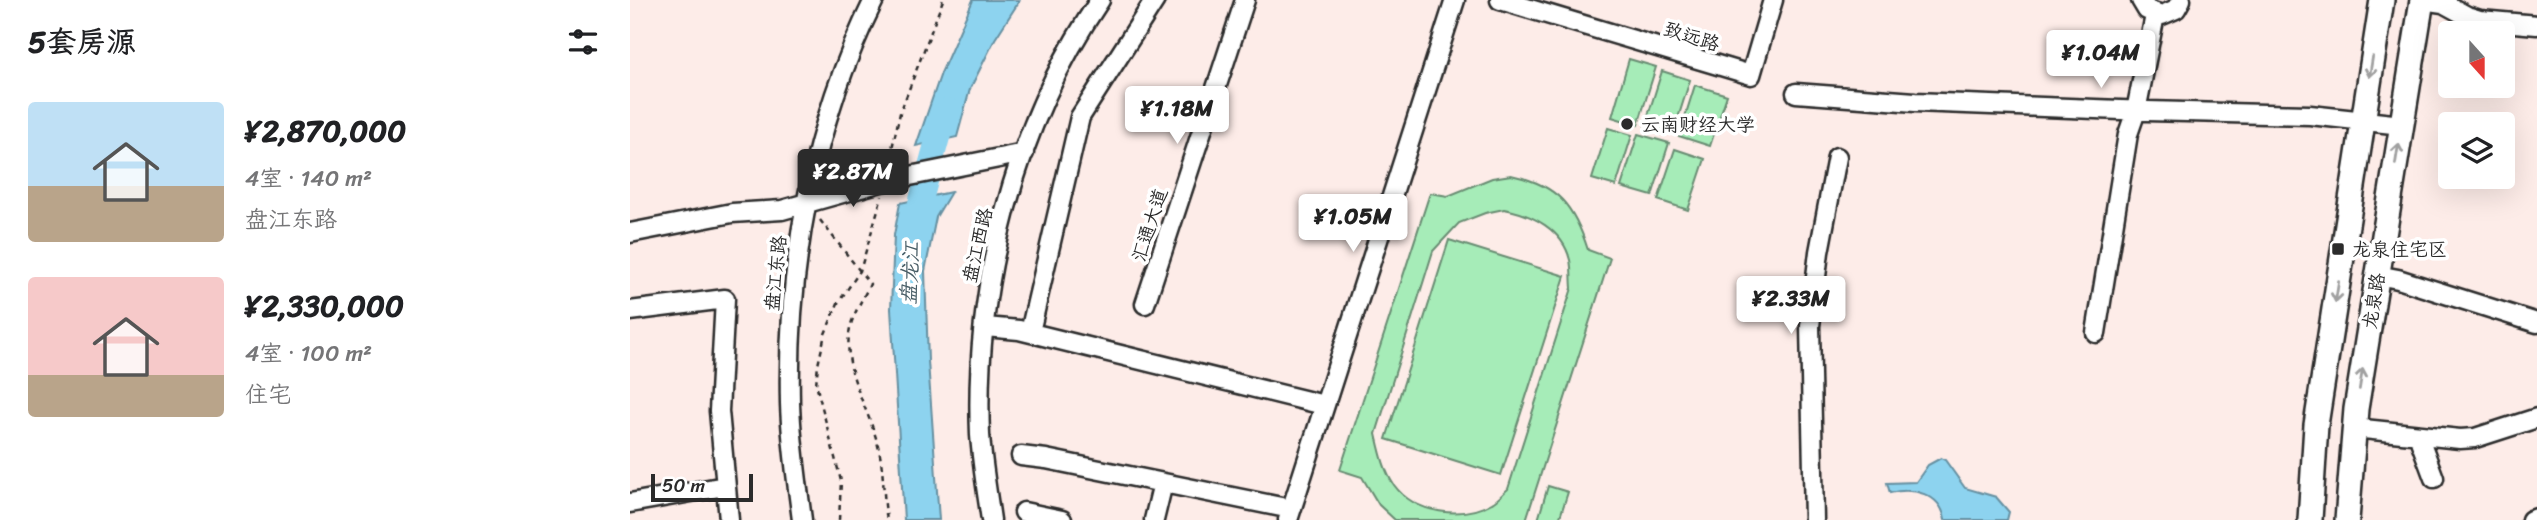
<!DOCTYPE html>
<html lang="zh">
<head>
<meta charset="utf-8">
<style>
  :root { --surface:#fff; --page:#f6f6f6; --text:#202124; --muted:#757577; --accent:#2b2b2b }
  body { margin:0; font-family:Sriracha,"LXGW WenKai TC",sans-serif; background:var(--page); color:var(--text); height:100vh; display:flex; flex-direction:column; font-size:26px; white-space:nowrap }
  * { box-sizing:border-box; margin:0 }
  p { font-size:23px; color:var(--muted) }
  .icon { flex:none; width:38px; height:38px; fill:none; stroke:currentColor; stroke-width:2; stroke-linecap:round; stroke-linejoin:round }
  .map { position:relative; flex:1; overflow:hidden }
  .sheet { display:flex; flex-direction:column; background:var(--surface); width:630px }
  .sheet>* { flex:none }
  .needle { width:46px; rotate:159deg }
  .buttons { position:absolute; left:1808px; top:21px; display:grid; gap:14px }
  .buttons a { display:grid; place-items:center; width:77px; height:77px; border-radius:7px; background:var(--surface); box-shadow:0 7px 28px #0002; font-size:35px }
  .scale { position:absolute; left:21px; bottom:18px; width:102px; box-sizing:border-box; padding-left:7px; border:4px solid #2b2b2b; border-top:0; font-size:19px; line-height:24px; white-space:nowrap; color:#2b2b2b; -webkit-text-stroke:5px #fff; paint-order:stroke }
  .price { position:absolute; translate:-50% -60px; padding:0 16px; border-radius:7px; background:#fff; color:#222; font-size:23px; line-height:46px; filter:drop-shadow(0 2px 4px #0008) }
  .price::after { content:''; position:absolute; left:50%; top:42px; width:21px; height:16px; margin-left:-10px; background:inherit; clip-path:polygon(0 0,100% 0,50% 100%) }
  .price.selected { background:var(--accent); color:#fff }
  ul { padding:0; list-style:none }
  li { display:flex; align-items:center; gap:21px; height:175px; padding:0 28px }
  li span { display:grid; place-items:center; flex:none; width:196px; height:140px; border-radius:7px; color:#555 }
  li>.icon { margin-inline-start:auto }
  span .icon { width:84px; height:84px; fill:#fffc; stroke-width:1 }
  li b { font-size:30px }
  h2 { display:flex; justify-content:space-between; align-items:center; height:84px; padding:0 28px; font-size:30px }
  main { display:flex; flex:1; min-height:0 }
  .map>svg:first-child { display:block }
</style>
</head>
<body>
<main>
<section class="sheet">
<h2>5套房源<svg class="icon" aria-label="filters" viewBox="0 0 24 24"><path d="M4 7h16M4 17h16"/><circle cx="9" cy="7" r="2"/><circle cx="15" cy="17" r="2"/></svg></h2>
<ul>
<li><span style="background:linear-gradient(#bfe0f5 60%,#b9a48a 0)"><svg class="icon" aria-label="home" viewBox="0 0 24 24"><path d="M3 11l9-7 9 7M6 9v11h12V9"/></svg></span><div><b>¥2,870,000</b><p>4室 · 140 m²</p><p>盘江东路</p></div></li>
<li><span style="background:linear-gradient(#f6c9c9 70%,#b9a48a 0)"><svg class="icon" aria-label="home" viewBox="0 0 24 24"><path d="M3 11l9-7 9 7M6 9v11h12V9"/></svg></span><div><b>¥2,330,000</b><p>4室 · 100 m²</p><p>住宅</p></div></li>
</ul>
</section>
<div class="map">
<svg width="1907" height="520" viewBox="0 0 1907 520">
  <rect width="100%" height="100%" fill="#fdece8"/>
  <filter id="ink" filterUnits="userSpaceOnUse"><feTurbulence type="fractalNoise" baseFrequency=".0143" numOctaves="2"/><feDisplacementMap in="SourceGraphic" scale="14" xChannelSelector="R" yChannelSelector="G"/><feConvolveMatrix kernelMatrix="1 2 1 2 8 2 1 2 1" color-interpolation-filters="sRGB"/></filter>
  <g filter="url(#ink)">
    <path fill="#a6ecb8" stroke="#688c72" stroke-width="2" fill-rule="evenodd" d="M999,59L1026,67L1008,125L982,117Z
      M1032,71L1060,80L1043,134L1015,125Z
      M1065,85L1097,95L1080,146L1049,136Z
      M978,128L1002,135L986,186L962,179Z
      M1008,134L1039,143L1022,196L991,187Z
      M1045,149L1075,159L1058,210L1028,200Z
      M881,175C928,185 944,206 958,250L980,258L896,520H765L749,505L732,477L710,470L800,193L818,196L862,178ZM874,209C902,214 933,230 940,260C942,269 941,279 942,288L878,489C873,493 868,500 862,503C832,520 785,514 764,485C754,471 750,451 746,434L803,251L829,223L855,213Z
      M819,240L935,276L871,475L756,439Z
      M918,486L938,492L929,520H908Z"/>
    <path fill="#8dd3ef" stroke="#6690a1" stroke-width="2" d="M343,0H390L365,39L340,89L327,137L286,146L311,73Z
      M321,192L306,217L295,271L298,361L309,520H274L261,309L264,235L270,203Z
      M1311,458L1315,460L1335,488L1366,497L1379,512L1377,520H1315C1311,493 1282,487 1260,493L1257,483L1286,482L1298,465Z"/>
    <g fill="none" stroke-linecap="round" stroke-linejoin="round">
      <path stroke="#8dd3ef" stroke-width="24" d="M283,229L308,137L318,110"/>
      <g stroke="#2b2b2b" stroke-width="23">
        <path id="minor" d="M870,0L1121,75L1143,0
          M1511,0L1517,10L1532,15L1546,9L1551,0
          M1792,0L1813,3L1837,16L1850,20L1907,25
          M1166,93L1285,102L1517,111L1680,115L1772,125
          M0,233L102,213L152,210L255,181L394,153
          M1747,275L1768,279L1907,323
          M515,304L615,0
          M0,311L95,299L89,411L99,520
          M355,327L389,330L694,405
          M400,332L450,117L525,0
          M1466,333L1498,134L1506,111L1525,15
          M1724,428L1830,439L1845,438L1907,418
          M1788,435L1804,478
          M391,456L416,459L661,509
          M0,503L95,486
          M394,512L432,520
          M172,520C167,481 161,442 160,403C157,265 182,125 244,0
          M361,520C357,492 352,463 350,435C344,284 385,125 470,0
          M524,520L533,483
          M658,520L825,0
          M1184,520L1180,326L1189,252L1207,157
          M1901,520L1907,518"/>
      </g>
      <g stroke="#2b2b2b" stroke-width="28">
        <path id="major" d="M1680,520L1686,425L1752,0
          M1717,520L1726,409L1792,0"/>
      </g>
      <path stroke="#2b2b2b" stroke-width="2.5" stroke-dasharray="5 5" stroke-linecap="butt" d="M258,166L270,113L313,0
        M190,220L240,284C233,299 220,318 219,335C214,376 241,411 249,450C254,473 253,497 257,520
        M209,520L211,481L186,384L188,365L195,334L208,303L230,271L252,196"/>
      <use href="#minor" stroke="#fff" stroke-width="18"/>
      <use href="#major" stroke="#fff" stroke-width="23"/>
    </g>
    <defs><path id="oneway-shaft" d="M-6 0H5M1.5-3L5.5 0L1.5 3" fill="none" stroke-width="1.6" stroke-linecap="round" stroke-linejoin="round" transform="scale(1.75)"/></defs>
    <g stroke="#a0a0a0">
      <use href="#oneway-shaft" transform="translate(1741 67) rotate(99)"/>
      <use href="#oneway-shaft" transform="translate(1767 154) rotate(-81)"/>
      <use href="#oneway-shaft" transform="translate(1707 292) rotate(99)"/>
      <use href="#oneway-shaft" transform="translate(1731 379) rotate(-81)"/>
    </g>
  </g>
  <g fill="#2b2b2b" stroke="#fff" stroke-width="2.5">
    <circle cx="997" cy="124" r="7"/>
    <rect x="1701" y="242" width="14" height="14" rx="3.5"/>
  </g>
  <g text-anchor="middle" stroke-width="7" stroke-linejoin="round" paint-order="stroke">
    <g font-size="19" fill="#2b2b2b" stroke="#fff">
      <text transform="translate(1062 36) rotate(17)" y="7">致远路</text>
      <text transform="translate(519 225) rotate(-72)" y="7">汇通大道</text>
      <text transform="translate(347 245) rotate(-77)" y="7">盘江西路</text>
      <text transform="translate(145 273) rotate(-84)" y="7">盘江东路</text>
      <text transform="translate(1743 301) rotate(-81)" y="7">龙泉路</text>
    </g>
    <g font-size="19" fill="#2b2b2b" stroke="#fff" text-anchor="start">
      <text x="1011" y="131">云南财经大学</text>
      <text x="1722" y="256">龙泉住宅区</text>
    </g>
    <g font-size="21" font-style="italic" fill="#485d66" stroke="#fff">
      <text transform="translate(280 273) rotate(-87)" y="7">盘龙江</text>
    </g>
  </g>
</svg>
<div class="buttons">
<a><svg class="needle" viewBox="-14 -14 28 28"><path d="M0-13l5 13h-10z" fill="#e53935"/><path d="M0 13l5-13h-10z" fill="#757577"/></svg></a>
<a><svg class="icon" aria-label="layers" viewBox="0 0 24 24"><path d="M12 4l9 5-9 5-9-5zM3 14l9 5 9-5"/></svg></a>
</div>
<div class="scale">50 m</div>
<b class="price" style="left:1471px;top:90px">¥1.04M</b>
<b class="price" style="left:547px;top:146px">¥1.18M</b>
<b class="price selected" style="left:223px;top:209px">¥2.87M</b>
<b class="price" style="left:723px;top:254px">¥1.05M</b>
<b class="price" style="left:1161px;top:336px">¥2.33M</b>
</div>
</main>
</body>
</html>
